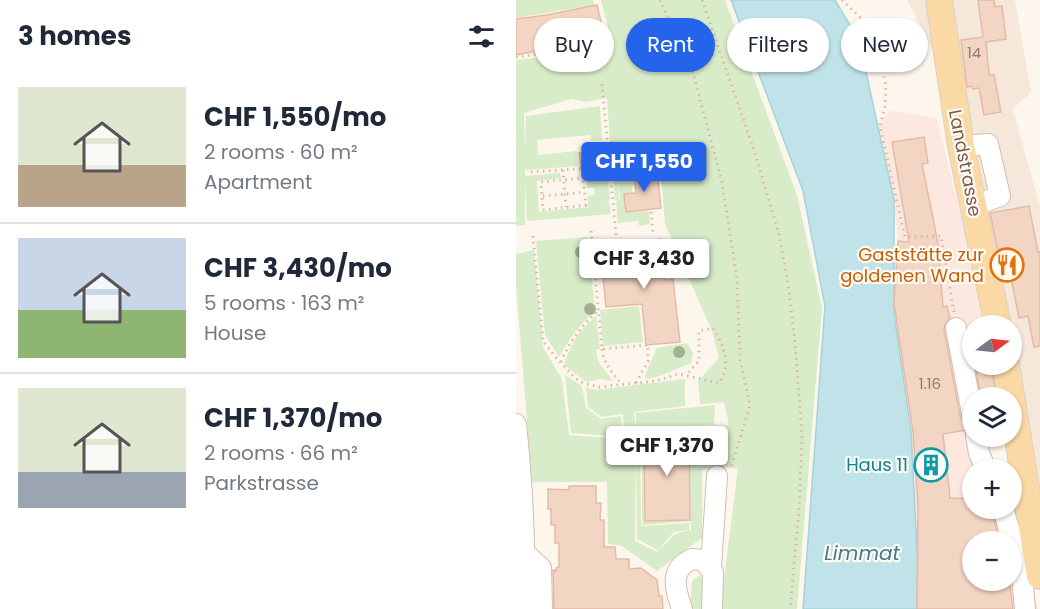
<!DOCTYPE html>
<html lang="en">
<head>
<meta charset="utf-8">
<style>
  :root { --surface:#fff; --page:#f2f2f3; --text:#1f2937; --muted:#747a83; --line:#e0e1e3; --accent:#2563eb }
  body { margin:0; font-family:Poppins,sans-serif; background:var(--page); color:var(--text); height:100vh; display:flex; flex-direction:column; font-size:22px; white-space:nowrap }
  * { box-sizing:border-box; margin:0 }
  p { font-size:20px; color:var(--muted) }
  .icon { flex:none; width:33px; height:33px; fill:none; stroke:currentColor; stroke-width:2; stroke-linecap:round; stroke-linejoin:round }
  .map { position:relative; flex:1; overflow:hidden }
  .details { display:flex; flex-direction:column; background:var(--surface); width:516px }
  .details>* { flex:none }
  .guide { position:absolute; left:18px; top:18px; width:416px; height:54px; display:flex; gap:12px }
  .needle { width:39px; rotate:75deg }
  .fabs { position:absolute; left:446px; top:315px; display:grid; gap:12px }
  .fabs a { display:grid; place-items:center; width:60px; height:60px; border-radius:50%; background:var(--surface); box-shadow:0 2px 4px #0004; font-size:30px }
  .price { position:absolute; translate:-50% -51px; padding:0 14px; border-radius:6px; background:#fff; color:#222; font-size:20px; line-height:39px; filter:drop-shadow(0 2px 3px #0008) }
  .price::after { content:''; position:absolute; left:50%; top:36px; width:18px; height:14px; margin-left:-9px; background:inherit; clip-path:polygon(0 0,100% 0,50% 100%) }
  .price.active { background:var(--accent); color:#fff }
  ul { padding:0; list-style:none }
  li { display:flex; align-items:center; gap:18px; height:150px; padding:0 18px }
  li+li { border-top:2px solid var(--line) }
  li span { display:grid; place-items:center; flex:none; width:168px; height:120px; border-radius:0px; color:#555 }
  li>.icon { margin-inline-start:auto }
  span .icon { width:72px; height:72px; fill:#fffc; stroke-width:1 }
  li b { font-size:26px }
  h2 { display:flex; justify-content:space-between; align-items:center; height:72px; padding:0 18px; font-size:26px }
  .chip { padding:0 21px; border-radius:27px; background:var(--surface); box-shadow:0 2px 4px #0004; font-size:21px; line-height:54px }
  .chip.active { background:var(--accent); color:#fff }
  main { display:flex; flex:1; min-height:0 }
  .map>svg:first-child { display:block }
</style>
</head>
<body>
<main>
<section class="details">
<h2>3 homes<svg class="icon" aria-label="filters" viewBox="0 0 24 24"><path d="M4 7h16M4 17h16"/><circle cx="9" cy="7" r="2"/><circle cx="15" cy="17" r="2"/></svg></h2>
<ul>
<li><span style="background:linear-gradient(#dfe7d0 65%,#b9a48a 0)"><svg class="icon" aria-label="home" viewBox="0 0 24 24"><path d="M3 11l9-7 9 7M6 9v11h12V9"/></svg></span><div><b>CHF 1,550/mo</b><p>2 rooms · 60 m²</p><p>Apartment</p></div></li>
<li><span style="background:linear-gradient(#c9d6e8 60%,#8fb573 0)"><svg class="icon" aria-label="home" viewBox="0 0 24 24"><path d="M3 11l9-7 9 7M6 9v11h12V9"/></svg></span><div><b>CHF 3,430/mo</b><p>5 rooms · 163 m²</p><p>House</p></div></li>
<li><span style="background:linear-gradient(#dfe7d0 70%,#9aa5b1 0)"><svg class="icon" aria-label="home" viewBox="0 0 24 24"><path d="M3 11l9-7 9 7M6 9v11h12V9"/></svg></span><div><b>CHF 1,370/mo</b><p>2 rooms · 66 m²</p><p>Parkstrasse</p></div></li>
</ul>
</section>
<div class="map">
<svg width="524" height="609" viewBox="0 0 524 609">
  <rect width="100%" height="100%" fill="#fdf6ec"/>
  <path fill="#f5e8da" d="M391,0H499L515,92L497,109L524,207V517L516,450L495,346V326L491,325L450,116Z"/>
  <path fill="#fde8e0" fill-rule="evenodd" d="M374,110L421,119L451,239L476,325L456,326V364L484,365L491,397L456,398V436L471,449L478,469L456,470V508L493,509L509,552L522,609H367L374,313L382,232L359,130ZM456,542H495V580H456Z"/>
  <path fill="#d8ecc9" d="M0,0H77L78,5L0,18Z
    M85,0H209L281,195L306,308L281,609H204L222,469L209,467L186,470V538L141,571L104,545L92,544L91,482H16L0,285V254L18,250L27,347L46,379L53,435L109,439L107,414L86,417L72,407L70,387L79,390L169,379V406L118,412L120,430V413L199,405L198,425L124,428L125,526L173,523V530L158,532L142,550L121,539L120,453L119,541L141,552L159,534L175,530V521L126,525V430L213,425L208,402L184,404L182,381L203,358L196,331L149,224L143,151H126L133,152L135,166L125,167V171L117,173L118,185L116,186V193L108,194L110,212L133,211L134,224L123,226L122,221L102,223L100,201L104,200L102,178L103,200H99L97,169L107,167L106,143L94,144L91,98L70,102L55,99L8,113L9,151L10,116L84,106L86,140H75L74,135L21,140L22,155L61,151L62,166L9,170V176L44,173L45,178L21,181L23,212L72,207V196L79,195L78,188H71L70,176H84V170L91,169L94,201L87,202H93L95,214L11,221L9,182V225L0,226V60L72,52L96,44Z
    M72,237L79,312C63,324 53,340 43,357L29,335L20,241Z
    M123,306L127,342L87,346L84,310Z
    M80,316L84,349H80L82,361L97,381L84,379L71,382L48,365C55,343 63,331 80,316Z
    M171,343L177,353L175,363L147,375L132,379L129,377C130,368 138,359 140,348Z
    M49,375L66,386L70,408L85,419L105,416L107,437L55,433Z
    M184,575L189,586L187,609H174L176,581Z"/>
  <path fill="#bfe3e8" stroke="#a5d3da" stroke-width="1.5" d="M215,0H319L343,40L378,200V314L395,431L404,609H287L309,306L287,191Z"/>
  <path fill="#f3d5c3" stroke="#e6bba3" stroke-width="1.5" d="M462,0H478L479,7L486,6L490,39L470,42L473,75H478L485,112L468,115L463,88L457,89L456,86L451,87L445,40L467,37Z
    M81,5L89,37L52,48V45L0,55V19L31,15Z
    M408,137L412,163L406,164L422,243L427,307L431,306L434,318L429,324L428,330L444,415L447,421L454,426L450,430L427,434L434,498L455,499V509H475L484,542H456V580H493L497,609H401L402,505L397,432L378,303L382,241L393,242L376,142Z
    M78,151L79,166L65,168L63,153Z
    M141,171L145,208L110,212L108,194L120,193L118,173Z
    M513,206L522,252H524V346L518,347L512,316L503,318L495,278L488,280L474,213Z
    M145,239L149,280L157,279L164,342L130,345L126,304L90,307L85,258L123,254L121,242Z
    M475,364L480,396L465,398L459,365Z
    M128,434H173L174,520L129,521Z
    M53,486H80V503H85L84,520H88V547H99L100,559H113V569L125,568L141,580L143,596H146L147,609H38L37,570L40,571V568L43,567V543H39V525H35V509H32V489L53,490Z"/>
  <g fill="none" stroke-linecap="round" stroke-linejoin="round">
    <g stroke="#d1beb0" stroke-width="22">
      <path id="minor" d="M445,146L472,144L484,196L457,206
        M440,328L456,413
        M0,424C7,486 9,547 9,609
        M460,436L463,453L470,470
        M487,508L506,576L509,609
        M9,553L25,568L26,609
        M195,567L201,476
        M166,609C159,589 153,569 176,559L187,560L197,572L196,609"/>
    </g>
    <g stroke="#dad1cd" stroke-width="28">
      <path id="major" d="M423,0L445,146L482,326
        M490,364L524,576"/>
    </g>
    <path stroke="#d9b8a5" stroke-width="3" stroke-dasharray="1.5 4.5" stroke-linecap="butt" d="M144,0L176,69L206,182L221,279L224,359L234,405L215,468
      M186,0L239,153L263,234L272,284L279,343L286,436L283,510L274,609
      M326,0L352,25L362,50L370,85L369,106L364,126L389,237L425,236L438,312
      M0,57L63,49
      M86,84L102,256
      M66,169L70,205L27,210L25,182L67,178
      M47,170L50,207
      M15,172L105,166
      M27,196L69,192
      M135,212L137,232
      M75,231L86,349L132,345V361L120,383
      M17,236L27,341L37,354L59,378L67,383L83,387L139,381L163,374L203,383C216,365 208,345 197,328L183,331V361L170,375
      M86,349C88,365 96,372 106,385
      M45,362C54,341 65,326 82,311"/>
    <use href="#minor" stroke="#fff" stroke-width="20"/>
    <use href="#major" stroke="#fbd9a5" stroke-width="26"/>
  </g>
  <g fill="#a0b28e">
    <circle cx="86" cy="151" r="6"/>
    <circle cx="98" cy="160" r="6"/>
    <circle cx="65" cy="252" r="6"/>
    <circle cx="74" cy="309" r="6"/>
    <circle cx="163" cy="352" r="6"/>
  </g>
  <defs>
    <g id="restaurant-ring" transform="scale(1.725)"><circle r="9.5" fill="#fffaf3" stroke="#e8710a" stroke-width="1.5"/><path d="M-5-6h1v4h1v-4h1v4h1v-4h1v5L-1.5 .5V6h-2V.5L-5-1ZM5-6V6H3V1.5H1.5Q1.5-4 5-6Z" fill="#e8710a"/></g>
    <g id="building-ring" transform="scale(1.725)"><circle r="9.5" fill="#fffaf3" stroke="#0f9aa8" stroke-width="1.5"/><path d="M-4-6H4V6H1V3H-1V6H-4ZM-2.5-4.3h1.7v1.8h-1.7ZM.8-4.3h1.7v1.8H.8ZM-2.5-1h1.7V.8h-1.7ZM.8-1h1.7V.8H.8Z" fill="#0f9aa8"/></g>
  </defs>
  <g fill-rule="evenodd">
    <use href="#restaurant-ring" x="491" y="265"/>
    <use href="#building-ring" x="415" y="465"/>
  </g>
  <g text-anchor="middle" stroke-width="4.5" stroke-linejoin="round" paint-order="stroke">
    <g font-size="15" fill="#987a6a">
      <text x="458" y="58">14</text>
      <text x="414" y="389">1.16</text>
    </g>
    <g font-size="18" fill="#7a5c4d" stroke="#fffaf3">
      <text transform="translate(449 163) rotate(79)" y="6">Landstrasse</text>
    </g>
    <g font-size="18" fill="#c56008" stroke="#fffaf3" text-anchor="end">
      <text x="468" y="261">Gaststätte zur<tspan x="468" dy="21">goldenen Wand</tspan></text>
    </g>
    <g font-size="18" fill="#0d838f" stroke="#fffaf3" text-anchor="end">
      <text x="392" y="471">Haus 11</text>
    </g>
    <g font-size="20" font-style="italic" fill="#437c86" stroke="#fffaf3">
      <text x="346" y="560">Limmat</text>
    </g>
  </g>
</svg>
<div class="fabs">
<a><svg class="needle" viewBox="-14 -14 28 28"><path d="M0-13l5 13h-10z" fill="#e53935"/><path d="M0 13l5-13h-10z" fill="#747a83"/></svg></a>
<a><svg class="icon" aria-label="layers" viewBox="0 0 24 24"><path d="M12 4l9 5-9 5-9-5zM3 14l9 5 9-5"/></svg></a>
<a>+</a>
<a>−</a>
</div>
<b class="price active" style="left:128px;top:193px">CHF 1,550</b>
<b class="price" style="left:128px;top:290px">CHF 3,430</b>
<b class="price" style="left:151px;top:477px">CHF 1,370</b>
<div class="guide">
<a class="chip">Buy</a>
<a class="chip active">Rent</a>
<a class="chip">Filters</a>
<a class="chip">New</a>
</div>
</div>
</main>
</body>
</html>
